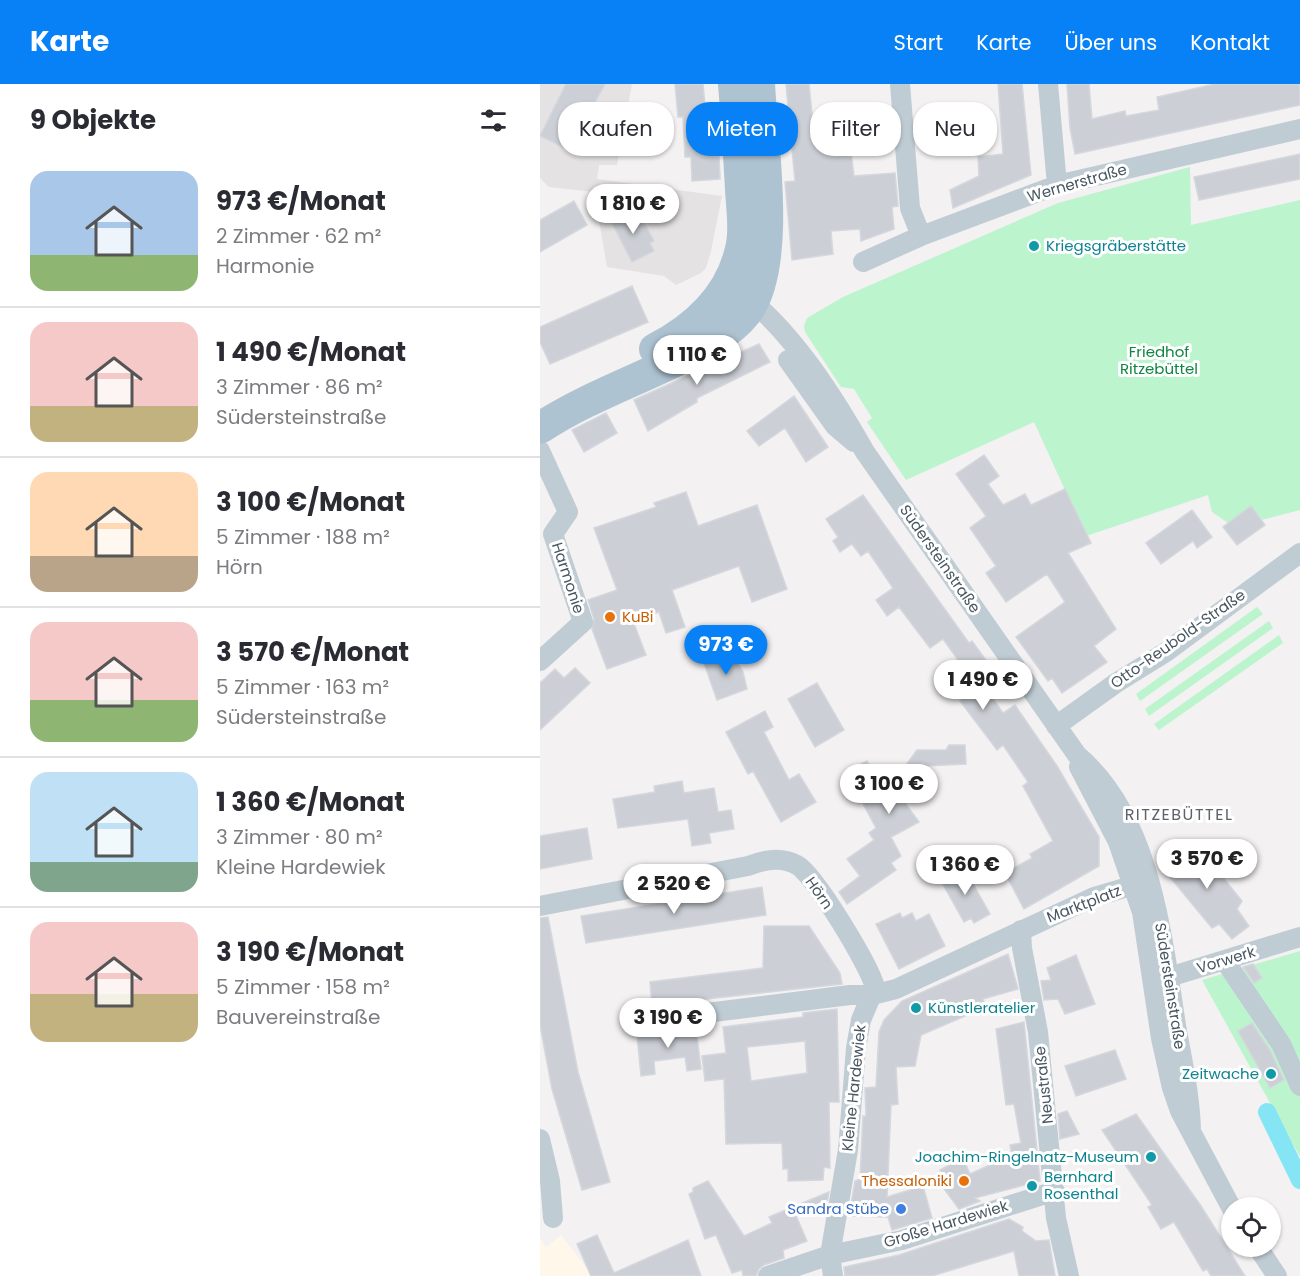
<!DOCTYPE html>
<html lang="de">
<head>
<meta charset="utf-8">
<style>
  :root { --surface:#fff; --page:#f7f7f7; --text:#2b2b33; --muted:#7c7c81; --line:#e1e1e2; --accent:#0881f6 }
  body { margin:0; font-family:Poppins,sans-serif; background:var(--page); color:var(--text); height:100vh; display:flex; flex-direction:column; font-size:22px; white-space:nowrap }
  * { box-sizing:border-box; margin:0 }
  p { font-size:20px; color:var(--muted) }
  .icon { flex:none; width:33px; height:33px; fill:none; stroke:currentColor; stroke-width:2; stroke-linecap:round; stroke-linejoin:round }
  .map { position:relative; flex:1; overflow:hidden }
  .drawer { display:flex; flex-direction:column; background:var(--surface); width:540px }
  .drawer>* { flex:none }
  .guide { position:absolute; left:18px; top:18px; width:570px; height:54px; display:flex; gap:12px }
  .buttons { position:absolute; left:681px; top:1113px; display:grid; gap:12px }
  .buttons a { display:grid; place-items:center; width:60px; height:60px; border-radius:50%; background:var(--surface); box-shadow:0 2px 4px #0004; font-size:30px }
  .price { position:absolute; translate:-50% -51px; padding:0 14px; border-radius:21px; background:#fff; color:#222; font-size:20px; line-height:39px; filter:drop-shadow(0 2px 3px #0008) }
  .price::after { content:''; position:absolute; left:50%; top:36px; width:18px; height:14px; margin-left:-9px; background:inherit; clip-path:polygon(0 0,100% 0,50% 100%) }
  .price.selected { background:var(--accent); color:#fff }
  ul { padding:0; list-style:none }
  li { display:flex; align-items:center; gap:18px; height:150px; padding:0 30px }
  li+li { border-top:2px solid var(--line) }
  li span { display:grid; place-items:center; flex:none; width:168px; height:120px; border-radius:18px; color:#555 }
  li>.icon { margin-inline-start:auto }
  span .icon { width:72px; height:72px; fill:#fffc; stroke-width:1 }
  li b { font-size:26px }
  h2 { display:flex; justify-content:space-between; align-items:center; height:72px; padding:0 30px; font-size:26px }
  .chip { padding:0 21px; border-radius:24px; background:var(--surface); box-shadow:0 2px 4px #0004; font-size:21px; line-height:54px }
  .chip.selected { background:var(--accent); color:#fff }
  header { display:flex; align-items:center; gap:36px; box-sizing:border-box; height:84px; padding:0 30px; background:var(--accent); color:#fff }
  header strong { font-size:28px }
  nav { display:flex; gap:33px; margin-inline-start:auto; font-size:21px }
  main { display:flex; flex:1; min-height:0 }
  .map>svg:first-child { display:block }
</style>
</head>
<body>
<header>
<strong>Karte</strong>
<nav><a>Start</a><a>Karte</a><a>Über uns</a><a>Kontakt</a></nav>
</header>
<main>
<section class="drawer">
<h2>9 Objekte<svg class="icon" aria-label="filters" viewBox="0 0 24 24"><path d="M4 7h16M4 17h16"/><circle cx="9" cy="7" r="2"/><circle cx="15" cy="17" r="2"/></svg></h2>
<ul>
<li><span style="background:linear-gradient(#a9c7e8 70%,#8fb573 0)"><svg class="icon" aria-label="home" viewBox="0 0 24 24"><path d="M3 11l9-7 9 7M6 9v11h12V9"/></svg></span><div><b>973 €/Monat</b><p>2 Zimmer · 62 m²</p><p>Harmonie</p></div></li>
<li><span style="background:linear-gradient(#f6c9c9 70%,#c2b280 0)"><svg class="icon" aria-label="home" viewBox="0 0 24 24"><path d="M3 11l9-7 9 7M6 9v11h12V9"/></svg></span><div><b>1 490 €/Monat</b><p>3 Zimmer · 86 m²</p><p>Südersteinstraße</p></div></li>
<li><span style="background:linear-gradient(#ffd9b3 70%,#b9a48a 0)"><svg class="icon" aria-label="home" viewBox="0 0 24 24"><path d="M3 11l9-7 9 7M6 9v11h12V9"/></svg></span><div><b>3 100 €/Monat</b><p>5 Zimmer · 188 m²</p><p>Hörn</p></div></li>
<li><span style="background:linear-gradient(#f6c9c9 65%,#8fb573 0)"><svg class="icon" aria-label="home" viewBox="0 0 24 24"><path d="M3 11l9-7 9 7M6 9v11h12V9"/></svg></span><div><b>3 570 €/Monat</b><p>5 Zimmer · 163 m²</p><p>Südersteinstraße</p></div></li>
<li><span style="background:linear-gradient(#bfe0f5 75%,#7fa58c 0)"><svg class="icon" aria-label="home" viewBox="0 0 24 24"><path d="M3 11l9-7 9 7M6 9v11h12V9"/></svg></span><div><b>1 360 €/Monat</b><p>3 Zimmer · 80 m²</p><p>Kleine Hardewiek</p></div></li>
<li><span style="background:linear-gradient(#f6c9c9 60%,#c2b280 0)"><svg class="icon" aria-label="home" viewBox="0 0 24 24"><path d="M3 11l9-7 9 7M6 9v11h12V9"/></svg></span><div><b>3 190 €/Monat</b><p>5 Zimmer · 158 m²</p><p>Bauvereinstraße</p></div></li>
</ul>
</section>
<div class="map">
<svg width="760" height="1192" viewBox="0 0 760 1192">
  <rect width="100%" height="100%" fill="#f3f1f1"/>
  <path fill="#fef7ea" d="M21,1151L47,1185L50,1192H0V1153L6,1163Z"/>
  <path fill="#e4e2e3" d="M0,0H92L77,81H59L57,95L182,112L171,167L166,184L161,189L136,201L124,192L67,183L54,108L9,103L0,94Z"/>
  <path fill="#bcf4ce" d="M650,83L651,141L760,116V426L721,436L711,422L688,439L672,428L668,411L546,452L494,338L366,396L327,338L332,334L314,305L301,303L265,248L264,242L267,234L303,213L518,119Z
    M717,523L723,530L600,617L596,610Z
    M729,537L733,544L609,632L605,625Z
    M739,551L743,559L619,646L614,640Z
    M760,867V1073L662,896Z"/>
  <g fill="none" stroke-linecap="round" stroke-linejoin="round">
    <path stroke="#85e5f5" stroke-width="18" d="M727,1028L760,1096"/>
  </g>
  <path fill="#ccd0d6" stroke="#d4d7dd" stroke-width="1.5" fill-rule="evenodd" d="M26,0H65L29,66L0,52Z
    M135,0H163L165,22H173L175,72H179L180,95L152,97L151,73H145L143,33H138Z
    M246,0H269L275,60H310L314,92L355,89L358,122L352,123L354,145L321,157L320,145L291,147L293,170L252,176L245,98L255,97Z
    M458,0H482L491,91L413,124L410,106L439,92L438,73L463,70Z
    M527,0H549L552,35L585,27L586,32L619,26L617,13L675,0H760V21L535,70L530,44Z
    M760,70V95L659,116L654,93Z
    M34,117L47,141L0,168V136Z
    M92,124L101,140L104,139L114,157L110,159L114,167L92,178L70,135Z
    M92,202L108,238L10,280L0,258V243Z
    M219,260L230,278L157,314V318L108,347L94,316Z
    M254,312L288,363L266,378L245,344L219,362L207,347Z
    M66,329L77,349L44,368L32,346Z
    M444,371L459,392L448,400L463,421L485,410L491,421L525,405L551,459L528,469L576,545L554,562L567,578L522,609L512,594L508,597L476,553L525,518L507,490L466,518L446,489L456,482L430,444L446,432L416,390Z
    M146,408L158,442L217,421L247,505L212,518L199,482L132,506L145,543L126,549L119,528L93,537L106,571L67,585L52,545L54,535L48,516L77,506L54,444L116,423L114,419Z
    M323,411L429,559L432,557L456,590L443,600L463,629L475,621L517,682L559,753V782L484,825L465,789L492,774L490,770L513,757L483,702L488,698L463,661L457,666L420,617L442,601L438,604L403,555L390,564L359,523L347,532L336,516L353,504L328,467L321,472L312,460L300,468L293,457L298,453L286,435Z
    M711,422L725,441L697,461L683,443Z
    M652,426L672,453L657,464L653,457L621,480L606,459Z
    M192,569L203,588L207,605L177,616L164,579Z
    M35,584L50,599L0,646V599L15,585L24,594Z
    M277,599L304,646L275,663L248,615Z
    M225,627L233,643L224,648L249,696L259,690L276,718L241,738L213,687L208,690L186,648Z
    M409,661H425L426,680L385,682L372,703L360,712L379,738L351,753L361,772L351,779L356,786L307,820L299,808L320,792L307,775L334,756L329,749L336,744L322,718L319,719L304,689L327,677L342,706L358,692L377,666H406Z
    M142,697L144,709L174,704L178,728L191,726L194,745L169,749L171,759L152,762L148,735L78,744L73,715L115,708L114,702Z
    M47,744L52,775L0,785V752Z
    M651,759L656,760L702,817L697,825L709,842L692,855L679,840L672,844L624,786L631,774Z
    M423,782L450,830L434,839L431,834L424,838L400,795Z
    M222,803L226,831L46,859L41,832Z
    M360,829L362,834L372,829L376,837L389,830L405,862L359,885L336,840Z
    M8,833L38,988L70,1098L42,1106L12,1005L0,941V834Z
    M224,842H269L300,889L302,900L112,921L110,898L223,884Z
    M468,870L478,905L443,915L446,923L381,951L375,982L356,983L358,1020L351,1021L347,1113L383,1102L392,1134L352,1146L348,1133L309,1132L315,1097L320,1095L323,1032H326L325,1004L336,1003L339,948L344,936L362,917Z
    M536,871L555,920L525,930L518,915L504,916L501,897L511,896L507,884Z
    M713,880L722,894L714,899L703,883Z
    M297,925L299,1018H289L290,1084L284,1083L283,1096L248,1097V1085H243L242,1059L186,1060L184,995L165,997L162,972L186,969L183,943L263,933V929ZM265,957L267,989L211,997L207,963Z
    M484,938L500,1097L435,1114L440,1117L419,1125L399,1098L403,1096L400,1086L423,1074L430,1090L472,1071L470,1061L481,1059L474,1020L466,1021L456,945Z
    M712,939L730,966L744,996L730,1004L698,947Z
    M156,944L161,985L147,987L145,973L130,975L114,977L115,990L101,992L97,951Z
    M575,966L586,995L536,1012L525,982Z
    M527,1027L539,1050L520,1055L518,1030Z
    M596,1030L661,1122L705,1192H671L667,1185L663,1187L634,1138L621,1145L608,1123L612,1121L562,1046Z
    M168,1097L204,1152L232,1139L229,1133L289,1108L285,1131L254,1127L267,1157L243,1166L244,1174L224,1181L219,1185L216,1192H203L202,1186L192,1189L176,1151L165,1155L149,1110L153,1108V1104Z
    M469,1135L483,1143L482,1147L496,1157L509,1156L515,1192H479L474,1167L392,1192H305L304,1183L359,1171Z
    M57,1151L74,1189L148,1156L161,1192H51L37,1160Z"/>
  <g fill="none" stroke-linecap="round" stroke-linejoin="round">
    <path stroke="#c0ccd4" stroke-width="20" d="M360,0L370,124L381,152
      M508,0L517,101
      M323,178L381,152L517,101L760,45
      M204,211C253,248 295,315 325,368L537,671C611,733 622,852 636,941C642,976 650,1010 651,1046
      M248,276L295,342L314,358
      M0,367L28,428L13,450L43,538L0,577
      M516,642L576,599L626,568L760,469
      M539,683L578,758L602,828L621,954L632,1004L640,1027L692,1125
      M0,822L208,782C223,776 241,772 257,781C275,791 329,881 335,903L321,936L316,964L308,1066L290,1171L293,1192
      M481,846L482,864L498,948L516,1134L529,1192
      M685,877L741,960L760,1002
      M616,897L760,853
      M102,937L310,911H332L356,905L554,813L608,797
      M0,1055L10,1097L13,1134
      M717,1162L737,1192
      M228,1192L290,1171L362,1156L515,1107"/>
    <path stroke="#aec3d2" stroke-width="32" d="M115,265C155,245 189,213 200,169C206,149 202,125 201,105C199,70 197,35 194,0
      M0,344C41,317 87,300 131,279C157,266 188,252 206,229C242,183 222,58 219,0"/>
  </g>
  <g fill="#0f9aa8" stroke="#fff" stroke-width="2">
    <circle cx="494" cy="162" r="6"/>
    <circle cx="376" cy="924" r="6"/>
    <circle cx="731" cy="990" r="6"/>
    <circle cx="611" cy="1073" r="6"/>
    <circle cx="492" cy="1102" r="6"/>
  </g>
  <g fill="#e8710a" stroke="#fff" stroke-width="2">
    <circle cx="70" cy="533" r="6"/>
    <circle cx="424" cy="1097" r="6"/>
  </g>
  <circle fill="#3f7fe0" stroke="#fff" stroke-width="2" cx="361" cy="1125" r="6"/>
  <g text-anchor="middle" stroke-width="6" stroke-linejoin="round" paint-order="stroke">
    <g font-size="15" fill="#475660" stroke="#fff">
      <text transform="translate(537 99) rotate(-16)" y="5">Wernerstraße</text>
      <text transform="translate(400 475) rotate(55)" y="5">Südersteinstraße</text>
      <text transform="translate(28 494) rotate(72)" y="5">Harmonie</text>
      <text transform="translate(638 555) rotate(-35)" y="5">Otto-Reubold-Straße</text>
      <text transform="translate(279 809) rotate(55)" y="5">Hörn</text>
      <text transform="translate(544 820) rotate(-21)" y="5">Marktplatz</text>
      <text transform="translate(686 876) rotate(-17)" y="5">Vorwerk</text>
      <text transform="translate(630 902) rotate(81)" y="5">Südersteinstraße</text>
      <text transform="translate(504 1001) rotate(-96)" y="5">Neustraße</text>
      <text transform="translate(314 1004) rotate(-84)" y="5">Kleine Hardewiek</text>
      <text transform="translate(406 1140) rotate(-17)" y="5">Große Hardewiek</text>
    </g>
    <g font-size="15" fill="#0d838f" stroke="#fff" text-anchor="start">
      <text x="506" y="167">Kriegsgräberstätte</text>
      <text x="388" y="929">Künstleratelier</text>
      <text x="719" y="995" text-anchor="end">Zeitwache</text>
      <text x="599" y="1078" text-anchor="end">Joachim-Ringelnatz-Museum</text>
      <text x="504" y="1098">Bernhard<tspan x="504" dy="17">Rosenthal</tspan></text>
    </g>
    <g font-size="15" fill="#0e8541" stroke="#fff">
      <text x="619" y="273">Friedhof<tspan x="619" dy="17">Ritzebüttel</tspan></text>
    </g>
    <g font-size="15" fill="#c56008" stroke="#fff" text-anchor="start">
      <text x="82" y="538">KuBi</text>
      <text x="412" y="1102" text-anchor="end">Thessaloniki</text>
    </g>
    <g font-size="15" fill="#366cbe" stroke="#fff" text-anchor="end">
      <text x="349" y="1130">Sandra Stübe</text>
    </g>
    <g font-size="16" letter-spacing="1.5" fill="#5c6267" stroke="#fff">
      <text x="639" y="736">RITZEBÜTTEL</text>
    </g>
  </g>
</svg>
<div class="buttons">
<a><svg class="icon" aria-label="locate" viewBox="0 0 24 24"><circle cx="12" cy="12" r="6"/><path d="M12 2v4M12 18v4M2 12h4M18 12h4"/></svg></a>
</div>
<b class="price" style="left:93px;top:151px">1 810 €</b>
<b class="price" style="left:157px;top:302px">1 110 €</b>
<b class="price selected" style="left:186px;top:592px">973 €</b>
<b class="price" style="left:443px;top:627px">1 490 €</b>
<b class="price" style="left:349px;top:731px">3 100 €</b>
<b class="price" style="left:667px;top:806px">3 570 €</b>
<b class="price" style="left:425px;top:812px">1 360 €</b>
<b class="price" style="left:134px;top:831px">2 520 €</b>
<b class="price" style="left:128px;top:965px">3 190 €</b>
<div class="guide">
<a class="chip">Kaufen</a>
<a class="chip selected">Mieten</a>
<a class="chip">Filter</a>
<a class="chip">Neu</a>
</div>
</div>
</main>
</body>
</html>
